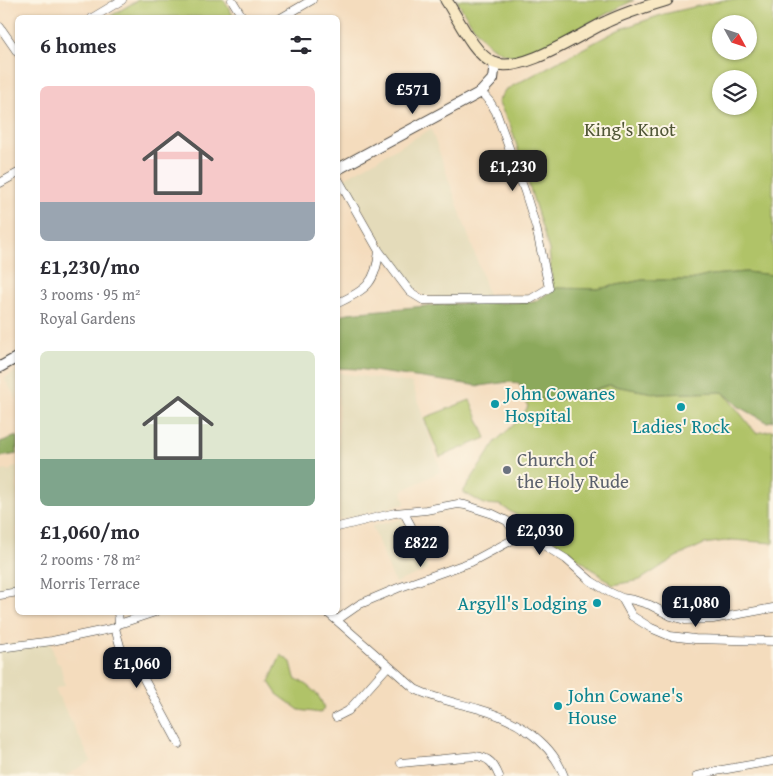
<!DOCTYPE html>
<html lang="en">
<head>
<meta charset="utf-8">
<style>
  :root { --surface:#fff; --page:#f7f7f7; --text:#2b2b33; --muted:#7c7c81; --accent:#111827 }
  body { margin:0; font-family:"Gentium Book Plus",serif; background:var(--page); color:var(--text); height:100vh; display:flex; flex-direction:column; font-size:19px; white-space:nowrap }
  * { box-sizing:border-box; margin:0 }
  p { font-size:16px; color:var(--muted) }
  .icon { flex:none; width:28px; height:28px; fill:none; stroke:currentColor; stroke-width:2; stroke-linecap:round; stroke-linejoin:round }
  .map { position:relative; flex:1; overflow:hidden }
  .details { position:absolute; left:15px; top:15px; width:325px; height:600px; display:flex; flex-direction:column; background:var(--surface); border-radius:8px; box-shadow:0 1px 4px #0004 }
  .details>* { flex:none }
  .needle { width:32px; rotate:130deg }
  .controls { position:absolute; left:712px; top:15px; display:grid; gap:10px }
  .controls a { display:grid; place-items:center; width:45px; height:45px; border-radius:50%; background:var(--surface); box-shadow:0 1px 4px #0004; font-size:25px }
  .price { position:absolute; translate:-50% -42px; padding:0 11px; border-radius:10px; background:var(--accent); color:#fff; font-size:16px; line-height:32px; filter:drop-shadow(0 1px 2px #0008) }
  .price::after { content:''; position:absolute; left:50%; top:30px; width:15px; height:11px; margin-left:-8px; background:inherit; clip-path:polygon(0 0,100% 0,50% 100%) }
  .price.on { background:#222; color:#fff }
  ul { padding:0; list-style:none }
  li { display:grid; align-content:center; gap:10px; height:265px; padding:0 25px }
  li span { display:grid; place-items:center; height:155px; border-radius:8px; color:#555 }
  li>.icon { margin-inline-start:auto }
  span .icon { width:90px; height:90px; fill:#fffc; stroke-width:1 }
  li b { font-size:21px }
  h2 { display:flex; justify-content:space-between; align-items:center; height:60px; padding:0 25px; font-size:21px }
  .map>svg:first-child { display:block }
</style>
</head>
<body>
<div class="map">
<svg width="773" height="776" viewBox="0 0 773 776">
  <rect width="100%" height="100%" fill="#fcf5e5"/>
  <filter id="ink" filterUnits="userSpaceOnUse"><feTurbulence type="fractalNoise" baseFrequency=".02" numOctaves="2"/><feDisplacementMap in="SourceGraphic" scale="10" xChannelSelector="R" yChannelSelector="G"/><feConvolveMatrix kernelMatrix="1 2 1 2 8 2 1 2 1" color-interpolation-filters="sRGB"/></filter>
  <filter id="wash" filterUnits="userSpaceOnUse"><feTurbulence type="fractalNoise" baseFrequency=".0096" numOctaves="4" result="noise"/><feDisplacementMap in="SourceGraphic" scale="20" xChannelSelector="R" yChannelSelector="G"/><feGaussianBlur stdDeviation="1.12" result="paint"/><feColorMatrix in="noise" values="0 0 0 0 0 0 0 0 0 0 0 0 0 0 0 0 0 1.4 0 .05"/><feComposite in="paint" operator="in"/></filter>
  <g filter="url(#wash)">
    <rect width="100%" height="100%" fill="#f4dcbd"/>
    <path fill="#e4dbba" d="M431,129L480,269L489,300L424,296L407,282L343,179Z
      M17,371V400L4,378Z
      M338,373L412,383L441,471L402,491L405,504L339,520Z
      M17,466V588L0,590V472L6,469L9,471L12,468Z
      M402,519L428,569L395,583L372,526Z
      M49,639L57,663L60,664L65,685L55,689L91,761L65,776H0V646Z"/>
    <path fill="#b0c367" stroke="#667042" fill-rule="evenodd" d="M138,0H224L234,17H109Z
      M456,0H634L532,52C493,68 473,25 456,0Z
      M724,0H773V275L746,272L711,275L690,280H642L597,289L556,288L553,290L549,250L511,127L498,102L505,90L618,30L664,14ZM721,24H749V51H721ZM721,79H749V106H721Z
      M609,385L659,394L723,392L756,433L773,430V543L732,540L704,544L676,557L640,580L613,585L546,534L500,505L484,504L463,492L496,441L520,419L528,407L525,398C538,395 551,402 564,399C579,397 595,389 609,385Z
      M470,400L486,438L440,457L424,418Z
      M281,655L291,662L295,678C307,685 320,693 324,708L320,713L299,710L277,694L269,682Z"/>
    <path fill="#8ca95c" stroke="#54623c" d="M746,272L773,275V421L767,422L738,406L723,392L659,394L609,385L564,399L545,400L531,397L525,398L519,383L508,382L480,386L358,369L338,368V317L348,313L448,304L534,302L556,288L597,289L642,280H690L711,275Z
      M17,436V454L0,457V442Z"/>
  </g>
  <g filter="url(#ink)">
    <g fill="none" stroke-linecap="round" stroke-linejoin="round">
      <g stroke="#3c3934" stroke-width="9">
        <path id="minor" d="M232,0L243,18
          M92,18L122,0
          M281,18L312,0
          M0,27L18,53
          M338,179L379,251L410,292L423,300L531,299L549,288L536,227L525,192L496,112L490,102L481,92
          M0,183L18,173
          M338,303C366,290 376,283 379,251
          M404,513L411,526
          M338,527L395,513L426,510L458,504L465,505L493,514L507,521L518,537
          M0,595L18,592
          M622,598L632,616L651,628L670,636L695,639L773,641
          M118,612L119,624
          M327,612L415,689C435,699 457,703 479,709C514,719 551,740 564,776
          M337,620L360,604L398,588L471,562L518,537L529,536L566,559L591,581L609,592L622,598L634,600L650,605L671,616L685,620L713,619L773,608
          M115,628L122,653L137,666L179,744
          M0,648L52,641L115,628L119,624L155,612
          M336,717L348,711L388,666
          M401,763L475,756C489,757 494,764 499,776
          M697,776L716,771L773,761"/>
      </g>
      <g stroke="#3c3934" stroke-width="12">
        <path id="tertiary" d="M338,169L481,92L493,79L495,63
          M0,367L18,357"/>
      </g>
      <g stroke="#3c3934" stroke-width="13">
        <path id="secondary" d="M446,0C458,18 474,55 494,63C522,74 580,34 606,22C626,12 647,6 667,0"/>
      </g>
      <use href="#minor" stroke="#fff" stroke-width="8"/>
      <use href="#tertiary" stroke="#fff" stroke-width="10"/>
      <use href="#secondary" stroke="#f8e8c3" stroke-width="11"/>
    </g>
  </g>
  <g fill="#0f9aa8" stroke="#fcf5e5" stroke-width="2">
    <circle cx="495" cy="404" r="5"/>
    <circle cx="681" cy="407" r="5"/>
    <circle cx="597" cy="603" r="5"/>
    <circle cx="558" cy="706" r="5"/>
  </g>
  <circle fill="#6b7280" stroke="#fcf5e5" stroke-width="2" cx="507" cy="470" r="5"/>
  <g text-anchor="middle" stroke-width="4" stroke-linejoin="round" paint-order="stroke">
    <g font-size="19" fill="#505636" stroke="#fcf5e5">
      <text x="630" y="136">King's Knot</text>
    </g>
    <g font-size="19" fill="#0d838f" stroke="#fcf5e5" text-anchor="start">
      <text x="505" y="400">John Cowanes<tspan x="505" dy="22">Hospital</tspan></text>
      <text x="681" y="433" text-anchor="middle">Ladies' Rock</text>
      <text x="587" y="610" text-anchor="end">Argyll's Lodging</text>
      <text x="568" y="702">John Cowane's<tspan x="568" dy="22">House</tspan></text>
    </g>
    <g font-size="19" fill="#5b616d" stroke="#fcf5e5" text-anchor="start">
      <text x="517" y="466">Church of<tspan x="517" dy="22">the Holy Rude</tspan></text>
    </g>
  </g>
</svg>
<div class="controls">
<a><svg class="needle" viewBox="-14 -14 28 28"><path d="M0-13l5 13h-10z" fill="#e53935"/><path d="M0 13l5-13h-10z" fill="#7c7c81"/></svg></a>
<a><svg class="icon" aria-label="layers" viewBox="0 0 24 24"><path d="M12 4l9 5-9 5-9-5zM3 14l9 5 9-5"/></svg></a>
</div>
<b class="price" style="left:413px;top:115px">£571</b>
<b class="price on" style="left:513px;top:192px">£1,230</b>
<b class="price" style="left:540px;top:556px">£2,030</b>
<b class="price" style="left:421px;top:568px">£822</b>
<b class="price" style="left:696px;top:628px">£1,080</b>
<b class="price" style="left:137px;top:689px">£1,060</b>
<section class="details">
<h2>6 homes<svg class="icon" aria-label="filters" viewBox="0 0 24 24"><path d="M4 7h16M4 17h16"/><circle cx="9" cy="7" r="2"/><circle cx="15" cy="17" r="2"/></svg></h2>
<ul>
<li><span style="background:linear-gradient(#f6c9c9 75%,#9aa5b1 0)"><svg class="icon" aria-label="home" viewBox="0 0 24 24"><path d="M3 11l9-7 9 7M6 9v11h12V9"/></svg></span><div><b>£1,230/mo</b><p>3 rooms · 95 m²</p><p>Royal Gardens</p></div></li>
<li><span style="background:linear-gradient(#dfe7d0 70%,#7fa58c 0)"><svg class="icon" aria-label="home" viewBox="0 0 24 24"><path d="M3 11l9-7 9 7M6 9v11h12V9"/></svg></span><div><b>£1,060/mo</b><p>2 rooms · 78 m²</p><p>Morris Terrace</p></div></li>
</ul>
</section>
</div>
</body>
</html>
